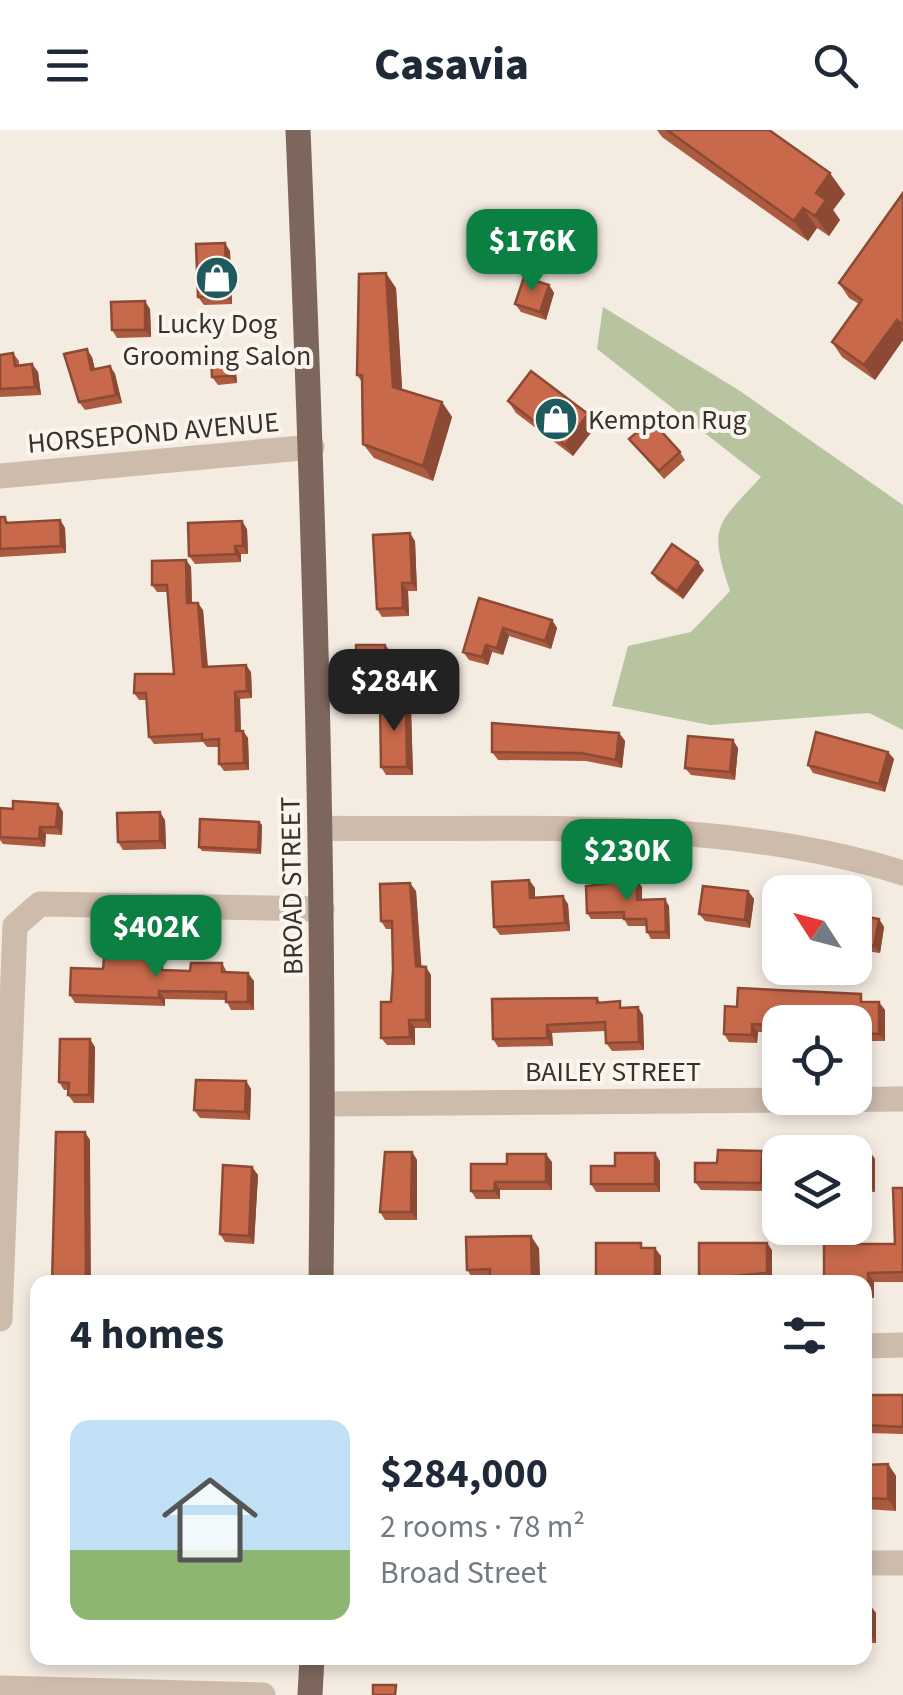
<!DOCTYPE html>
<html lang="en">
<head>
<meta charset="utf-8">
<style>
  :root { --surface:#fff; --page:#f2f2f3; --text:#1f2937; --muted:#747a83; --accent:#0b8043 }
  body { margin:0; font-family:"Source Sans 3",sans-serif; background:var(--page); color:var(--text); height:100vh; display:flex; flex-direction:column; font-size:38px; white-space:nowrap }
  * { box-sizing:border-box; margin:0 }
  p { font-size:32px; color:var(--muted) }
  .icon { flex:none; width:55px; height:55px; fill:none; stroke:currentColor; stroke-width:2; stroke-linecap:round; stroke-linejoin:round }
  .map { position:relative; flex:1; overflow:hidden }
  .sheet { position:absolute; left:30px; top:1145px; width:842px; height:390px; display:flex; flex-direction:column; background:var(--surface); border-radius:20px; box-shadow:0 5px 15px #0003 }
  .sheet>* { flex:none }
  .needle { width:65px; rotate:306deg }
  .fabs { position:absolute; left:762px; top:745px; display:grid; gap:20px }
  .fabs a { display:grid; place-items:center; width:110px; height:110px; border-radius:20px; background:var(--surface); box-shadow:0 5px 15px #0003; font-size:50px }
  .price { position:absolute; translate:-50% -85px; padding:0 22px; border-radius:20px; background:var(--accent); color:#fff; font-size:32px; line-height:65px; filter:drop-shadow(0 2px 5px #0008) }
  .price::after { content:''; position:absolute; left:50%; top:60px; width:30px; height:22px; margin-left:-15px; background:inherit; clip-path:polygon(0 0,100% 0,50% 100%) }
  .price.selected { background:#222; color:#fff }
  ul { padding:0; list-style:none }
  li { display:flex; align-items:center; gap:30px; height:250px; padding:0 40px }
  li span { display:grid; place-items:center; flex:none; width:280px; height:200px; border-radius:20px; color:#555 }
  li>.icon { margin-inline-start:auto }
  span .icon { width:120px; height:120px; fill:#fffc; stroke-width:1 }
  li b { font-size:42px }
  h2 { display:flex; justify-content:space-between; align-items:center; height:120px; padding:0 40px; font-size:42px }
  header { display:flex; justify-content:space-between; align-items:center; height:130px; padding:0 40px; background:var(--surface); font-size:45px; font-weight:800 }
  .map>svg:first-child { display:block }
</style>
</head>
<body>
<header><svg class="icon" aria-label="menu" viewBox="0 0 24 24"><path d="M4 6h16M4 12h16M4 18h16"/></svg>Casavia<svg class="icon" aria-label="search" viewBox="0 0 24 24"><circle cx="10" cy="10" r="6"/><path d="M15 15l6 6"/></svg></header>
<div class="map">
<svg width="903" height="1565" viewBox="0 0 903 1565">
  <rect width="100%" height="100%" fill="#f4ebe1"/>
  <path fill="#b8c4a0" d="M603,177L740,261L903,375V600L869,583L710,595L612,576L628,516L691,502L730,461C708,395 716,396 761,347L597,219Z"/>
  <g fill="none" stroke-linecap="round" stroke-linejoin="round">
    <path stroke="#cdbbac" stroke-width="25" d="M0,346L312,317
      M321,698C516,702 715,684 903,743
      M323,974L903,969
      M0,1189L15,796L40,774L322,779
      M865,1216L903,1215
      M865,1433H903
      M0,1558L263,1565"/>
    <path stroke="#7d675c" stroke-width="25" d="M298,0C314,384 326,768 321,1152
      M310,1565L312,1528"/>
  </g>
  <path fill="#ac5a40" d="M657,0H769L845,64L833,80L840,90L829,106L817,98L808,111L662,7Z
    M903,63V210L875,250L842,227L832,212L859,174L849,168L839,153Z
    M230,121L232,174L204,175L198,167Z
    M549,155L554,163L546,190L521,182L515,174Z
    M396,158L402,260L442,272L452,287L433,351L374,328L363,314L362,252L357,245Z
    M150,179L151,207L117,208L112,200Z
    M13,223L19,231V235L32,234L38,242L41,265L0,267V225Z
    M92,227L95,240L110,236L115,244L122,273L85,280L79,272Z
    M235,232L237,253L218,255L212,247Z
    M508,271L596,296L573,326L516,283Z
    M629,309L680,322L685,330L664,349Z
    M0,387L9,392L60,390L65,398L66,423L0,427Z
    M247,399L248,424H241V432L195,434L189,426Z
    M415,411L417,461H408L409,486L382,487L377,479Z
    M186,430L191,437L192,473L203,480L208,536L251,542L252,568L240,569L241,601H243L248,608L249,640L224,641L219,634V617H207L203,612L154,614L149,607L146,570H139L134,563L174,544L167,462H157L152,455Z
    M704,440L683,469L657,450L652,443Z
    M479,468L552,490L557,498L551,519L509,506L503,525L492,522L488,535L469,530L463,522Z
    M385,515L391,522L392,556L362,557L357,549Z
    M406,571L411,579L413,645H386L381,637Z
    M619,603L625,611L622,638L586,631L498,630L492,622Z
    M738,618L735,650L691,645L685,638Z
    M888,622L894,629L885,662L813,643L808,635Z
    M58,674L63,682L62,705L46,704L45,717L3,714L0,710V678L13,679Z
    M165,690L166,719L123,720L118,712Z
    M259,692L262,695L261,724L202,721L199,717Z
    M529,750L535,758V768L568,774L570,801L500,805L494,797Z
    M637,750L642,757V770L669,776L670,809H651L647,802V796H628L624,789H591L587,783Z
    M416,761L421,837L431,845V898H415V915H387L381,908L391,872L393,840L392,799H386L381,791Z
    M748,761L754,769L750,798L705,791L699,784Z
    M855,789L860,791L879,789L884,797L880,823L865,821L862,829L855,826Z
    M222,833L227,842L254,851V880H231L226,870L165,869V876L75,873L70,865L167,840L190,841Z
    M597,868L600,872L624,878L643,885L644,920L612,921L606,913V901L552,903L553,916L498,917L493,909Z
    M866,872L885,880V911H855V892H780V903L758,902L757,913L729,912L724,904L737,877Z
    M95,917L94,973H74L68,965V960H64L59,952Z
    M246,951L251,959L250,990L200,988L194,980Z
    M762,1021L768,1029L767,1061L701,1060L695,1052L717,1033Z
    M869,1021L875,1029V1062L855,1063V1022Z
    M412,1022L417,1030V1090H385L380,1082Z
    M660,1031V1062H596L591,1054L615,1036Z
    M552,1032V1060H500V1069H476L471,1061L507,1034Z
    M252,1037L258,1045L254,1114L225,1112L220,1104Z
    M903,1058V1152H874V1168H865V1152H828L824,1147L895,1114Z
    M539,1118L540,1152L475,1151L467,1140Z
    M645,1118L661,1126V1152H600L596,1147Z
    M772,1120V1151L702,1152L699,1149Z
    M865,1265H903V1304L866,1303Z
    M888,1334L896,1346V1381L865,1379V1335Z
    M865,1475L876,1483V1513H865Z
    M586,1528H614V1532H589Z"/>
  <path fill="#8c4a34" d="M830,43L845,64L833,80L840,90L829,106L815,86L816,63Z
    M803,78L817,98L808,111L794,91Z
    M225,113L230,121L232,174L227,166Z
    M386,143L396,158L403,272L393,257Z
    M549,155L554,163L546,190L540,182Z
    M145,171L150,179L151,207L145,200Z
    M897,190L903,199V210L875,250L864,235Z
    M87,219L92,227L97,248L91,240Z
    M229,224L235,232L237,253L231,246Z
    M32,234L38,242L41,265L35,257Z
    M110,236L115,244L122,273L116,265Z
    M442,272L452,287L433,351L423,336Z
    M588,284L596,296L573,326L565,315Z
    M60,390L65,398L66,423L61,416Z
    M242,391L247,399L248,424L243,416Z
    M410,403L415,411L417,461L412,453Z
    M235,416L241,424V432L236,424Z
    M186,430L191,437L192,481L187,473Z
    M698,432L704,440L683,469L677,461Z
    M402,453L408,461L409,486L403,478Z
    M198,473L203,480L208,544L203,537Z
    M552,490L557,498L551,519L545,511Z
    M503,498L509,506L503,525L497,518Z
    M385,515L391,522L392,556L386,548Z
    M486,515L492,522L488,535L482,527Z
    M246,535L251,542L252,568L247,561Z
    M235,562L240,569L241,608L236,601Z
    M406,571L411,579L413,645L407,637Z
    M243,601L248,608L249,640L244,633Z
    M619,603L625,611L622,638L616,630Z
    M733,610L738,618L735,650L730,642Z
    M888,622L894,629L885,662L879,654Z
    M58,674L63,682L62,705L56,697Z
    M160,682L165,690L166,719L160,711Z
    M259,692L262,695L261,724L258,720Z
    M40,697L46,704L45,717L39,709Z
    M529,750L535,758V776L530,768Z
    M637,750L642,757V777L637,770Z
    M410,753L416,761L422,844L416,836Z
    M748,761L754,769L750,798L745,790Z
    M563,766L568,774L570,801L565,793Z
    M665,769L669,776L670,809L666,802Z
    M879,789L884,797L880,823L874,816Z
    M860,813L865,821L862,829L857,821Z
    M426,837L431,845V898L426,890Z
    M248,843L254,851V880L248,872Z
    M159,861L165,869V876L159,868Z
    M879,872L885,880V911L879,904Z
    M638,877L643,885L644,920L639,912Z
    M409,890L415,898V915L410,907Z
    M752,894L758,902L757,913L752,905Z
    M547,895L552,903L553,916L547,908Z
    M90,909L95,917L94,973L89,965Z
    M246,951L251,959L250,990L245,982Z
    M85,1002L90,1010L91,1152H86Z
    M762,1021L768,1029L767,1061L761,1053Z
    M869,1021L875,1029V1062L870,1055Z
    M412,1022L417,1030V1090L411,1082Z
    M655,1023L660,1031V1062L655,1054Z
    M546,1024L552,1032V1060L546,1052Z
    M252,1037L258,1045L254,1114L249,1106Z
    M495,1052L500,1060V1069L494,1061Z
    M531,1106L539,1118L540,1152H532Z
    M767,1113L772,1120V1151L767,1143Z
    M655,1118L661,1126V1152L655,1146Z
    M868,1143L874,1152V1168L868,1159Z
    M888,1334L896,1346V1381L888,1369Z
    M870,1475L876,1483V1513L871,1505Z"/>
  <path fill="#c8694b" stroke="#8c4a34" stroke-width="2.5" d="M667,0H769L830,43L816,63L826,70L815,86L803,78L794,91Z
    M903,63V195L897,190L864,235L832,212L862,170L839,153Z
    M225,113L227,166L198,167L196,114Z
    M386,143L393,257L442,272L423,336L363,314L362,245H357L359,144Z
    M524,147L549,155L540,182L515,174Z
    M145,171V200H112L111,172Z
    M87,219L91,240L110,236L116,265L79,272L64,224Z
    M13,223L15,236L32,234L35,257L0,259V225Z
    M229,224L231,246L212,247L211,225Z
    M531,241L588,284L565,315L508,271Z
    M651,290L680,322L659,341L629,309Z
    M0,387H5L6,393L60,390L61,416L0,419Z
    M242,391L243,416H235L236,424L189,426L188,393Z
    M410,403L412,453H402L403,478L377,479L373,405Z
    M672,414L698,432L677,461L652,443Z
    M186,430L187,473H198L203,537L246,535L247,561L235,562L236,601H243L244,633L219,634V609L202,610V604L149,607L146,563H134L135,544H174L167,455H152V431Z
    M479,468L552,490L545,511L503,498L497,518L486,515L482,527L463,522Z
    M356,515H385L386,548L357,549Z
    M380,571H406L407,637H381Z
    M492,593L619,603L616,630L581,623L492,622Z
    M816,602L888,622L879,654L808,635Z
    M688,606L733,610L730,642L685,638Z
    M13,671L58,674L56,697H40L39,709L0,707V678L13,679Z
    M160,682V711L118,712L117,683Z
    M200,689L259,692L258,720L199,717Z
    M529,750L530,768L563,766L565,793L494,797L492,752Z
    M637,750V770L665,769L666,802H647L646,789H624V782L587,783L586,756Z
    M410,753L416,836L426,837V890H409L410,907L381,908V872H391L393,840L392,791H381L380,754Z
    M703,756L748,761L745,790L699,784Z
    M861,786L879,789L874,816L860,813L857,821L855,820V789L860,791Z
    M104,828L147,829L162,833V840L190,841L191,833H222V842L248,843V872H226V862L159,861V868L70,865L71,838L103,839Z
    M738,858L861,864V872H879V904L855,903V892H780V896L752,894V905L724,904L725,876L737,877Z
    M597,868V873L620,871V878L638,877L639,912L606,913L605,892L547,895V908L493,909L492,869Z
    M60,909H90L89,965H68L69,953L59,952Z
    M196,950L246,951L245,982L194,980Z
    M56,1002H85L86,1152H52Z
    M718,1020L762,1021L761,1053L695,1052V1033H717Z
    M869,1021L870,1055H855V1022H810Z
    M385,1022H412L411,1082H380Z
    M615,1023H655V1054H591V1036H615Z
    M507,1024H546V1052H495L494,1061H471V1034H507Z
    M223,1035L252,1037L249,1106L220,1104Z
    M893,1058H903V1142L868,1143V1159H865V1152H845V1147H824V1114H895Z
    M531,1106L532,1152H490V1139L467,1140L466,1107Z
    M596,1113H641V1118H655V1146L596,1147Z
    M699,1113H767V1143L699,1149Z
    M865,1265H903V1297L865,1295Z
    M888,1334V1369L865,1368V1335Z
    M865,1475H870L871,1505H865Z
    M373,1555H396L395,1565H373Z"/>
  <defs>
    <g id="shop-disc" transform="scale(2.25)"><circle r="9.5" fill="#1f5a5e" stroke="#fbf5ee"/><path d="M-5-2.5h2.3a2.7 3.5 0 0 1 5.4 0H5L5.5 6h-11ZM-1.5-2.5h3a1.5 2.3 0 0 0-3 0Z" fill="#fff"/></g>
  </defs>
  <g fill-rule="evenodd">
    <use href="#shop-disc" x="217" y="148"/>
    <use href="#shop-disc" x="556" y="289"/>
  </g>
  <g text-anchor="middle" stroke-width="8" stroke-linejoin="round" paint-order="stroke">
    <g font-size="28" fill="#3b302b" stroke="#fbf5ee">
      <text x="217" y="203">Lucky Dog<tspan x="217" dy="32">Grooming Salon</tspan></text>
      <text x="588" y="299" text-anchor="start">Kempton Rug</text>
    </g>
    <g font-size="28" fill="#3b302b" stroke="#fbf5ee">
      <text transform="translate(153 302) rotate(-5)" y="10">HORSEPOND AVENUE</text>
      <text transform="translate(291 756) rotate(-91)" y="10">BROAD STREET</text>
      <text x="613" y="951">BAILEY STREET</text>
    </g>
  </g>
</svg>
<div class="fabs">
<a><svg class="needle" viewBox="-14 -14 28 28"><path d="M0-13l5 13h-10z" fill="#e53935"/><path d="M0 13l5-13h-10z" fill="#747a83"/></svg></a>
<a><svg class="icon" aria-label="locate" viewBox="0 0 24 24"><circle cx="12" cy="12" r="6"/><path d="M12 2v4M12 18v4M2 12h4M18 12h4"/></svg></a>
<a><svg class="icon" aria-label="layers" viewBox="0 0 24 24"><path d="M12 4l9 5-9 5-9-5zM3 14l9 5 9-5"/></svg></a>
</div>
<b class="price" style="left:532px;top:164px">$176K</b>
<b class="price selected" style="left:394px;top:604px">$284K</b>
<b class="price" style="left:627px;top:774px">$230K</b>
<b class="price" style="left:156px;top:850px">$402K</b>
<section class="sheet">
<h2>4 homes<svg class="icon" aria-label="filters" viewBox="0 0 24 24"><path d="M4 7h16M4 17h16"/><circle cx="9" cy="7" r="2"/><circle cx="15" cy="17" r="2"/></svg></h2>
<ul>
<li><span style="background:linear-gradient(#bfe0f5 65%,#8fb573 0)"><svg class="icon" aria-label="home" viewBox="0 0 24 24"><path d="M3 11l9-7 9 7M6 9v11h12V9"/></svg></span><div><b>$284,000</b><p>2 rooms · 78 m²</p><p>Broad Street</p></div></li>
</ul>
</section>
</div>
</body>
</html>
